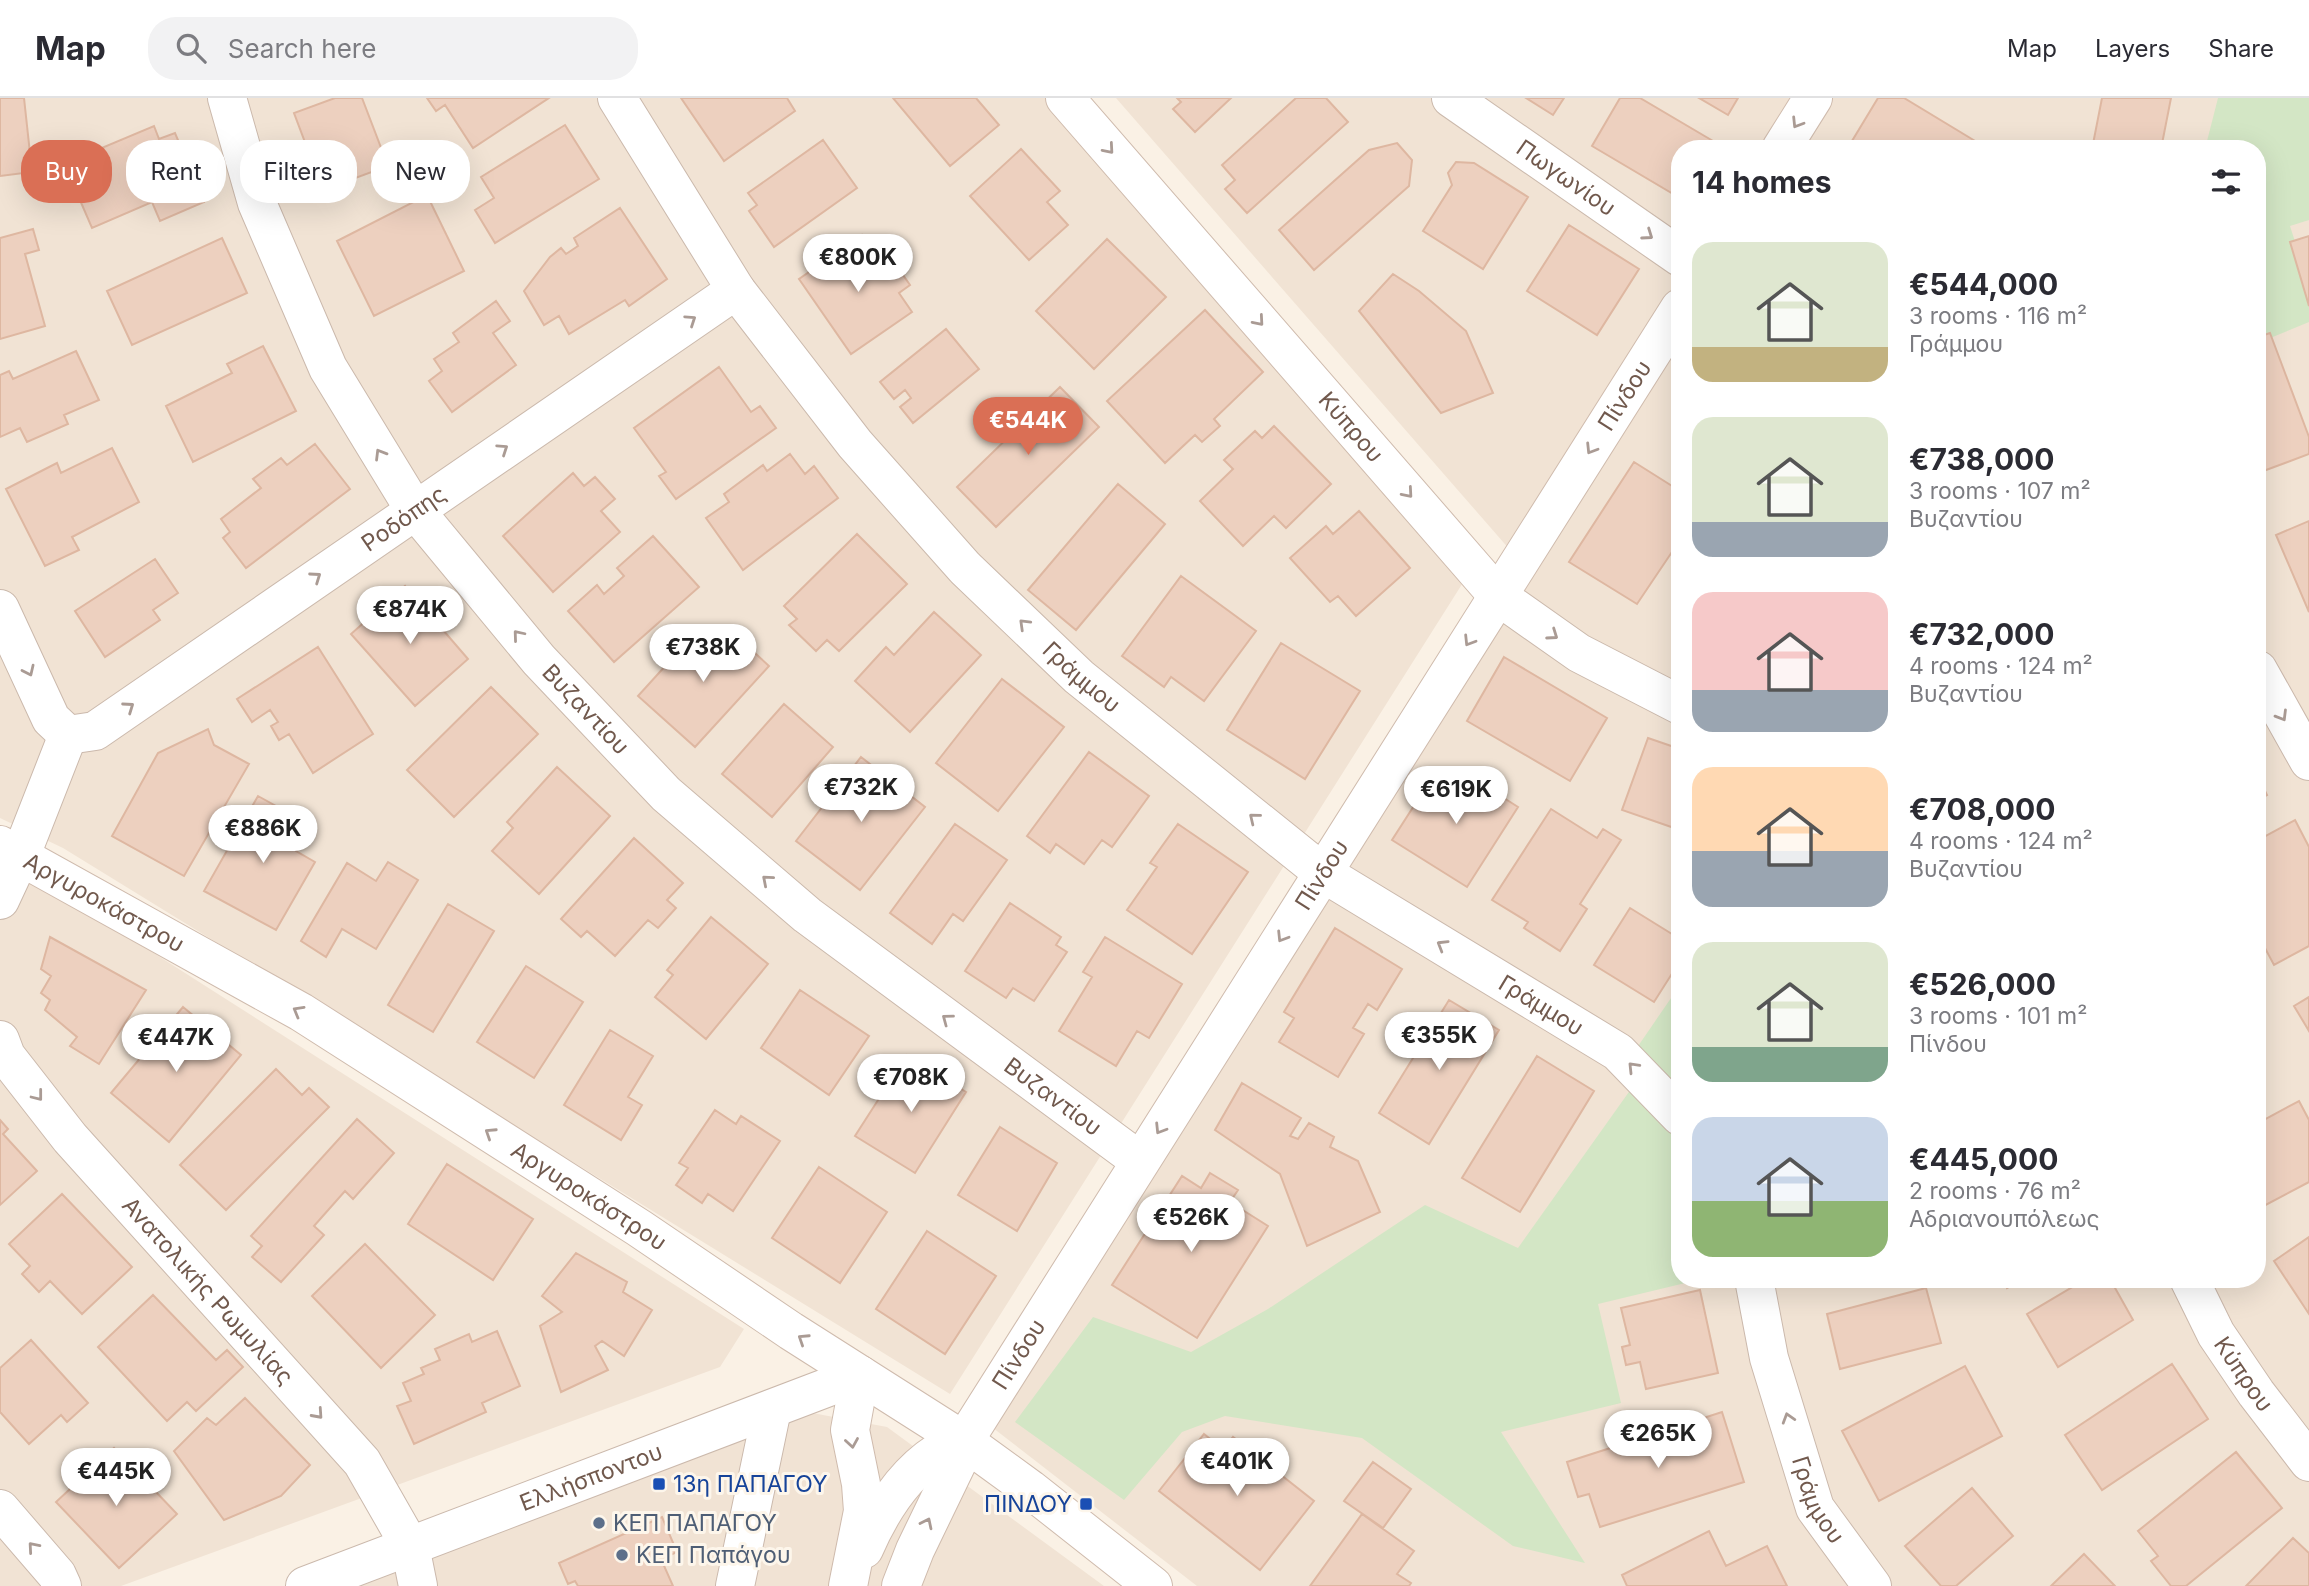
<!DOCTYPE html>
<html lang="en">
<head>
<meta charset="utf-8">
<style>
  :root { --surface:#fff; --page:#f2f2f3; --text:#2b2b33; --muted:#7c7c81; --line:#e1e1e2; --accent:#da6f55 }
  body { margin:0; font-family:Inter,sans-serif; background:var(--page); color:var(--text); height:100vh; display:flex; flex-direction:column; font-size:26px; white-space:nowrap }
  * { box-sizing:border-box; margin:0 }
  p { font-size:23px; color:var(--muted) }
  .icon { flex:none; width:38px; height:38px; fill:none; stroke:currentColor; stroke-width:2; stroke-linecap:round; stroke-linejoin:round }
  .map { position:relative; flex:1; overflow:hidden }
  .sheet { position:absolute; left:1671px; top:42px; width:595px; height:1148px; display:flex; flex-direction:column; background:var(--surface); border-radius:28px; box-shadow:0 7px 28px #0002 }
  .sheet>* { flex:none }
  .top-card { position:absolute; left:21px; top:42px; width:665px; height:63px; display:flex; gap:14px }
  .price { position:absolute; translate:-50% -60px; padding:0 16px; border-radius:24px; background:#fff; color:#222; font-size:23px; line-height:46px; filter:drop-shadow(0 2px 4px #0008) }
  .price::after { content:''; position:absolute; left:50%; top:42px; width:21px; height:16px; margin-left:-10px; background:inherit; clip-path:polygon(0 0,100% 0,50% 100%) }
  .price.on { background:var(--accent); color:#fff }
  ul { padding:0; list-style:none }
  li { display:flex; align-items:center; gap:21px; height:175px; padding:0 21px }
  li span { display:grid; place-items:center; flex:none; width:196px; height:140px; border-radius:21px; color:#555 }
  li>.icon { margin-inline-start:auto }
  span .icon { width:84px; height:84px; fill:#fffc; stroke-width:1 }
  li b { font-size:30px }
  h2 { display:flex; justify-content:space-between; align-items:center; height:84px; padding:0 21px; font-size:30px }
  .chip { padding:0 24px; border-radius:28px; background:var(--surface); box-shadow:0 7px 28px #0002; font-size:24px; line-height:63px }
  .chip.on { background:var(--accent); color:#fff }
  header { display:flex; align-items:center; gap:42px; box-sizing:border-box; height:98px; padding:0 35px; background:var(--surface); border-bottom:2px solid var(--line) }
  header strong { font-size:33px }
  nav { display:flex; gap:38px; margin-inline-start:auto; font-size:24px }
  .search { width:490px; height:63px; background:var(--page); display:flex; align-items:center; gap:18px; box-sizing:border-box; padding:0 24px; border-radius:28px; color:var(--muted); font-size:26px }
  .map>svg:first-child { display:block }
</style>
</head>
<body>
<header>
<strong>Map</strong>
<div class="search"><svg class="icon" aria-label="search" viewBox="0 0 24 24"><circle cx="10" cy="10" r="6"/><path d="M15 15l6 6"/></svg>Search here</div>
<nav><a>Map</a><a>Layers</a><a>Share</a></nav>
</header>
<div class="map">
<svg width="2309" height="1488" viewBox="0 0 2309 1488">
  <rect width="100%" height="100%" fill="#faf1e5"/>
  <path fill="#f1e3d4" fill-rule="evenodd" d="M0,0H1047L1471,472L950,1296L63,750L0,720Z
    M1116,0H2309V1488H1197L984,1323L1531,476ZM1680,51H2258V1181H1680Z
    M0,764L50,789L744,1231L720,1269L121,1488H0Z
    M807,1314L887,1329L1104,1488H312Z"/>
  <path fill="#d3e6c5" d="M2218,0H2309V122L2290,128L2309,187V224L2258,245V51H2205Z
    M1680,887V1006L1634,954Z
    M1636,984L1680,1031V1181H1702L1598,1206L1621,1305L1501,1334L1585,1465L1513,1448L1362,1340L1225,1318L1182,1334L1124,1402L1015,1324L1093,1219L1191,1254L1268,1211L1425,1107L1518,1150Z"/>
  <path fill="#edd0bf" stroke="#deb7a1" stroke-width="2" d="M0,0H24L32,74L0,78Z
    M335,0H362L388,68L323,92L294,15Z
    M427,0H549L473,50L445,7L436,13Z
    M681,0H787L795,13L724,63Z
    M893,0H976L999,27L950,68Z
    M1177,0H1231L1195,34L1173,11L1181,4Z
    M1296,0H1326L1348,24L1247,115L1225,91L1235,82L1222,67Z
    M1526,0H1564L1553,17Z
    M1620,0H1640L1713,43L1708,51H1680V100L1592,48Z
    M1699,0H1738L1728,17Z
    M1878,0H1904L1985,49L1865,51L1852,43Z
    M2102,0H2171L2161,51H2118L2093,46Z
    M565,27L599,81L495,145L475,112L494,100L481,79Z
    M154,28L159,41L175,35L204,104L160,123L152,104L92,130L73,86L81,83L73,62Z
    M823,42L857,90L774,149L749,113L757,107L748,95Z
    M1397,45L1412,62L1409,88L1314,172L1279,132L1369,52Z
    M1021,51L1060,93L1047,104L1068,127L1029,162L970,98Z
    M1456,64L1474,65L1528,99L1483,171L1423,133L1452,87L1448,75Z
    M427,97L464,173L374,218L337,143Z
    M620,110L667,181L629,208L625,202L569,236L559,218L544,227L524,193L550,159L561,150L566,156L578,148L574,140Z
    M1569,127L1639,171L1597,237L1527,193Z
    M33,131L39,152L25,156L45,228L0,241V140Z
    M862,137L882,167L891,160L910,187L899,195L912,214L851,256L799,181Z
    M2309,138V208L2290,144Z
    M222,140L247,195L132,247L107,193Z
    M1107,141L1166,199L1094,271L1036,213Z
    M1393,176L1419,193L1466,233L1493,295L1441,315L1359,213Z
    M496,203L510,223L493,235L516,267L452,314L429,283L442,273L434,261L459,244L453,235Z
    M1205,212L1263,274L1214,321L1220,328L1202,344L1195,337L1165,365L1107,303Z
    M946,231L979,271L913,325L900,309L911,300L905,292L894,301L880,284Z
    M2270,235L2309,339V356L2258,375V239Z
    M263,248L296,313L193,364L166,308L232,275L227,266Z
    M76,253L99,302L64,317L68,326L27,344L20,330L0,339V277L9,273L13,281Z
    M719,269L751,314L760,308L776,330L676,401L659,378L666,374L634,330Z
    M1060,289L1099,329L996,429L957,389Z
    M1274,328L1331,386L1286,430L1274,418L1243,448L1200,403L1233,371L1224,362L1255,333L1262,340Z
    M315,346L350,391L246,470L223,440L230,434L221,421L261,390L253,381L281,360L287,367Z
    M112,350L139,404L72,439L79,452L45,468L6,391L57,365L61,375Z
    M790,356L805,376L814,368L838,400L743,472L706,420L729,404L724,396L763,367L767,373Z
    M1634,364L1680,393V442L1637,506L1569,464Z
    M573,375L584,388L595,379L615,401L601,413L620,434L553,494L503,438Z
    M1118,386L1165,426L1076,532L1028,492Z
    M1359,413L1410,470L1356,518L1338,498L1330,504L1290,460L1326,428L1333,436Z
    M2309,423V514L2276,437Z
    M857,436L907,486L839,553L827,542L816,553L789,527L797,521L784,508Z
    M653,438L699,489L614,564L568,513L597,487L604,496L624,478L617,470Z
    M155,461L178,495L153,512L160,522L105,559L75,513Z
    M1181,478L1256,533L1204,603L1171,579L1164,589L1122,558Z
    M405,488L468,561L415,608L351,536Z
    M934,514L981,557L910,634L855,583L886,549L894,557Z
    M728,530L769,568L695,649L638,598L698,532L713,546Z
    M1281,545L1360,593L1305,681L1227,632Z
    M318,549L373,636L313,675L289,636L279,642L271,628L278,624L270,612L252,624L237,601Z
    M1504,559L1607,620L1570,683L1467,623Z
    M1002,581L1064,629L998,713L936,665Z
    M491,589L538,636L454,719L407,672Z
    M784,606L833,649L772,719L722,676Z
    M208,631L214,647L249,666L184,778L112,738L158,655Z
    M1648,640L1680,651V732L1622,712Z
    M1089,654L1149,698L1112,749L1102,742L1084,766L1056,746L1050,755L1027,738Z
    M861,659L925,709L860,792L796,743Z
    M557,669L610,718L539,796L492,753L513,730L507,724Z
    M1460,672L1518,709L1467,789L1392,742L1430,683L1447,694Z
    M2258,678L2267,697L2258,702Z
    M258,698L310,727L296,753L315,764L276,832L204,793Z
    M1551,711L1597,740L1603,731L1621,742L1580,806L1587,811L1560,853L1524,830L1528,824L1492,802Z
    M2295,722L2309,749V848L2274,867L2258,837V742Z
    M955,726L1007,762L963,823L953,816L932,846L890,815Z
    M1178,726L1248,774L1192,856L1127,812L1157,769L1150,765Z
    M634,740L683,785L667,802L676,810L658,830L648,822L615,858L587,833L581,839L561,821Z
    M388,764L418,782L376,851L342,831L326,859L301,843L347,765L376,783Z
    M1010,805L1061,839L1056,847L1067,854L1034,903L1013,890L1006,900L965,873Z
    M448,806L494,833L433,934L388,907Z
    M1630,810L1680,841V863L1654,904L1594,867Z
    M711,819L768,866L706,941L655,899L673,877L667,872Z
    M1335,830L1402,871L1377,912L1368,906L1353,930L1364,936L1338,979L1279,944L1294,920L1284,914Z
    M50,839L146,892L99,966L70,948L77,939L45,912L50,902L41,895L51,878L41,871Z
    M1105,839L1182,886L1149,940L1137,933L1116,968L1059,933L1092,879L1083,874Z
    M526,868L583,904L534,980L477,944Z
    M800,892L869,938L829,997L761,950Z
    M2309,899V933L2294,908Z
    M1449,902L1499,932L1429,1046L1379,1015Z
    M183,909L241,957L169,1044L111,995Z
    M610,932L653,958L628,999L642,1007L621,1042L564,1007Z
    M907,957L966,994L915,1075L855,1038Z
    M1537,958L1594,993L1520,1114L1462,1080Z
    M2258,959L2264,973L2258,976Z
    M276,971L302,997L309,990L329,1009L226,1112L180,1067Z
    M1242,985L1301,1020L1290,1038L1298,1041L1309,1025L1334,1039L1330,1049L1358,1063L1380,1114L1307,1148L1280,1076L1215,1032Z
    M2299,1003L2309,1022V1084L2258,1111V1025Z
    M715,1012L736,1026L741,1018L780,1043L733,1113L708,1096L702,1105L676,1087L688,1070L679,1065Z
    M357,1021L394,1055L353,1101L345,1093L314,1128L324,1137L281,1184L252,1159L262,1148L251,1138Z
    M0,1022L8,1031L3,1036L37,1073L0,1107Z
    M1000,1029L1057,1065L1017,1133L958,1097Z
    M447,1066L533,1121L493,1182L408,1126Z
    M819,1069L887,1114L840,1185L772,1140Z
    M1210,1075L1238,1092L1230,1104L1268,1128L1197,1240L1112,1187L1182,1078L1201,1090Z
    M62,1096L132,1169L82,1216L50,1183L39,1194L22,1176L30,1168L9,1146Z
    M927,1133L996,1178L945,1256L876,1211Z
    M2309,1139V1216L2274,1163Z
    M365,1146L435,1217L381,1270L312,1198Z
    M576,1155L627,1184L623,1194L652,1212L624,1258L602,1243L595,1248L608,1272L561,1294L540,1228L562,1214L542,1198Z
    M2003,1181H2023L2007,1190Z
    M2086,1181H2110L2133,1222L2058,1269L2027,1216Z
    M1926,1190L1941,1245L1840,1271L1827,1216Z
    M1700,1192L1718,1275L1646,1291L1640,1264L1626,1267L1622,1249L1630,1247L1621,1210Z
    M153,1197L216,1262L227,1252L243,1269L196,1313L187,1304L167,1323L98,1249Z
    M497,1233L520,1288L482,1305L486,1314L414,1346L397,1308L411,1303L403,1285L424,1276L421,1270L440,1262L435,1251L469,1236L472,1244Z
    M31,1242L88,1305L67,1324L61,1317L29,1346L0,1314V1270Z
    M2172,1266L2208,1321L2102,1392L2065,1337Z
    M1965,1268L2002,1338L1879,1403L1842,1333Z
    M245,1300L310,1367L281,1398L224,1422L174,1353L207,1320L216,1327Z
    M1722,1314L1744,1384L1600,1429L1589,1396L1578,1399L1567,1364Z
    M1204,1336L1223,1351L1233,1339L1314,1403L1260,1472L1159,1393Z
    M114,1350L177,1416L119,1470L56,1404Z
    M2236,1354L2282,1410L2186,1488H2171L2151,1463L2158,1458L2138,1433Z
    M1373,1364L1411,1391L1383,1430L1344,1403Z
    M1972,1390L2013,1438L1956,1488H1941L1905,1448Z
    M1362,1416L1414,1453L1397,1476L1411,1485L1409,1488H1310Z
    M662,1419L677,1454L661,1461L673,1488H578L575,1483L568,1486L559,1465Z
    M1709,1433L1726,1468L1767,1448L1787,1488H1627L1622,1477Z
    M2293,1440L2309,1455V1488H2246Z
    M2084,1456L2115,1488H2051Z"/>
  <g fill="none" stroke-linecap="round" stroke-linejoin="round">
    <g stroke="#cbb9ac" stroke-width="40">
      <g id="street">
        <path id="s1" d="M227,0L257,105L328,270L414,411L539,562L666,696L807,817L1140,1063"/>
        <path id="s2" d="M617,0L736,192L855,346L965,470L1079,579L1323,775L1618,954L1680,1018"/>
        <path id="s3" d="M1451,0L1680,159"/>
        <path d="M1498,498L1579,555L1680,607"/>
        <path d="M0,511L51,621L68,637"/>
        <path d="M2258,572L2309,663"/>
        <path id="s4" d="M68,637L95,633L736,192"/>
        <path d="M0,802L21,757L68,637"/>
        <path id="s5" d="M0,942L6,958L70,1040L362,1364L410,1448L418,1488"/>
        <path id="s6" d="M1754,1181L1769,1260L1815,1410L1872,1488"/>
        <path id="s7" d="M2189,1181L2216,1236L2256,1295L2309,1364"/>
        <path d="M0,1411L57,1477L62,1488"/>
        <path id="s8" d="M305,1488L860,1277"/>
        <path d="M735,1488L772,1311"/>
      </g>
    </g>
    <g stroke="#cfbbad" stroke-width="40">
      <g id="secondary">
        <path id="s9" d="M1065,0L1498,498"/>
        <path d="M1781,51L1813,0"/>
        <path id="s10" d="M0,747L301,914L639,1130L791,1233L964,1343L1030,1391L1153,1488"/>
        <path d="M864,1451C880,1414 904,1376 938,1354C945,1349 955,1346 964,1343"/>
        <path d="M848,1488L863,1413L861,1386L850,1332L860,1277"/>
        <path id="s11" d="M901,1488L915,1452L958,1363L964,1343L1680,210"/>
      </g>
    </g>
    <use href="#street" stroke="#fff" stroke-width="38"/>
    <use href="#secondary" stroke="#fff" stroke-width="38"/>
  </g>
  <defs><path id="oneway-chevron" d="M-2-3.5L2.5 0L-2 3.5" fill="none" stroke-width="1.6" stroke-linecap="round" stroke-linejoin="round" transform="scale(1.75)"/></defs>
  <g stroke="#aa9b94">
    <use href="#oneway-chevron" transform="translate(1797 25) rotate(122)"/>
    <use href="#oneway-chevron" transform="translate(1109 51) rotate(49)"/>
    <use href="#oneway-chevron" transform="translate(1648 137) rotate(35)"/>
    <use href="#oneway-chevron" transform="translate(691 222) rotate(-34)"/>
    <use href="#oneway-chevron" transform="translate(1259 223) rotate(49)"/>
    <use href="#oneway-chevron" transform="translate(503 351) rotate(-34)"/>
    <use href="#oneway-chevron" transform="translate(1591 351) rotate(122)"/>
    <use href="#oneway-chevron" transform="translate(380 356) rotate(-121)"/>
    <use href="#oneway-chevron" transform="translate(1408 395) rotate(49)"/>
    <use href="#oneway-chevron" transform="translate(316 479) rotate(-35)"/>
    <use href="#oneway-chevron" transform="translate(1024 526) rotate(-136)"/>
    <use href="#oneway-chevron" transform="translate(518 537) rotate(-130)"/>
    <use href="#oneway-chevron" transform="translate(1553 537) rotate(35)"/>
    <use href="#oneway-chevron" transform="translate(1469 543) rotate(122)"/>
    <use href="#oneway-chevron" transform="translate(29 573) rotate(65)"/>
    <use href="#oneway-chevron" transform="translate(129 609) rotate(-35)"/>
    <use href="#oneway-chevron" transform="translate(2282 618) rotate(59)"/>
    <use href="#oneway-chevron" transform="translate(1254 720) rotate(-141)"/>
    <use href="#oneway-chevron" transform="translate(767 782) rotate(-139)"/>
    <use href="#oneway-chevron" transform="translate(1282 839) rotate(122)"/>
    <use href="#oneway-chevron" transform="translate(1442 847) rotate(-149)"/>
    <use href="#oneway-chevron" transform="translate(298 913) rotate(-150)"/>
    <use href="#oneway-chevron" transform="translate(947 921) rotate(-143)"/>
    <use href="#oneway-chevron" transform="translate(1633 969) rotate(-134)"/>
    <use href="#oneway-chevron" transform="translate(38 998) rotate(52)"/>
    <use href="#oneway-chevron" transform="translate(1160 1031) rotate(122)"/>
    <use href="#oneway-chevron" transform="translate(490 1035) rotate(-147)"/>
    <use href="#oneway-chevron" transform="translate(803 1241) rotate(-147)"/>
    <use href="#oneway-chevron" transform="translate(318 1316) rotate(48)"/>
    <use href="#oneway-chevron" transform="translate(1788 1320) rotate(-107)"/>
    <use href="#oneway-chevron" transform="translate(852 1345) rotate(81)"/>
    <use href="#oneway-chevron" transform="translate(927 1425) rotate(-64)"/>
    <use href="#oneway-chevron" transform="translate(33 1449) rotate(-131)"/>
  </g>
  <g fill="#1a4fb4" stroke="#fdf6eb" stroke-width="2.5">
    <rect x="652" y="1379" width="14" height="14" rx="3.5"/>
    <rect x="1079" y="1399" width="14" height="14" rx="3.5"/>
  </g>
  <g fill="#5c6f8a" stroke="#fdf6eb" stroke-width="2.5">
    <circle cx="599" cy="1425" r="7"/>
    <circle cx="622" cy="1457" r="7"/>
  </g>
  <g text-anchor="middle" stroke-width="6" stroke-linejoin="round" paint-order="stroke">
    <g font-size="23" fill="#71594d" stroke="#fdf6eb">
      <text dy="8" stroke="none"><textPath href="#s3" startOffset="140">Πωγωνίου</textPath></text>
      <text dy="8" stroke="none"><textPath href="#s11" startOffset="1395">Πίνδου</textPath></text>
      <text dy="8" stroke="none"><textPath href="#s9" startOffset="436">Κύπρου</textPath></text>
      <text dy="8" stroke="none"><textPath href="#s4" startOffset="402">Ροδόπης</textPath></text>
      <text dy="8" stroke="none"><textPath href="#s2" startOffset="746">Γράμμου</textPath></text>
      <text dy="8" stroke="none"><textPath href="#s1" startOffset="718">Βυζαντίου</textPath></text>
      <text dy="8" stroke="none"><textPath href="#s11" startOffset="828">Πίνδου</textPath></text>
      <text dy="8" stroke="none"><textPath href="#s10" startOffset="119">Αργυροκάστρου</textPath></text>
      <text dy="8" stroke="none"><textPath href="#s2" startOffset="1312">Γράμμου</textPath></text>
      <text dy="8" stroke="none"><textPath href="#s1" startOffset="1326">Βυζαντίου</textPath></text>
      <text dy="8" stroke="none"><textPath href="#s10" startOffset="686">Αργυροκάστρου</textPath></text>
      <text dy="8" stroke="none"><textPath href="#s5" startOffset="327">Ανατολικής Ρωμυλίας</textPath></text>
      <text dy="8" stroke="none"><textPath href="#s11" startOffset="261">Πίνδου</textPath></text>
      <text dy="8" stroke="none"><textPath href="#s7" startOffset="110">Κύπρου</textPath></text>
      <text dy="8" stroke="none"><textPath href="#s8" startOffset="306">Ελλήσποντου</textPath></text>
      <text dy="8" stroke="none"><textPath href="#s6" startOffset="231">Γράμμου</textPath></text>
    </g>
    <g font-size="23" fill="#164399" stroke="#fdf6eb" text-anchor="start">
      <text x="673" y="1394">13η ΠΑΠΑΓΟΥ</text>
      <text x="1072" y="1414" text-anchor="end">ΠΙΝΔΟΥ</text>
    </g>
    <g font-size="23" fill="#4e5e75" stroke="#fdf6eb" text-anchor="start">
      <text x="613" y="1433">ΚΕΠ ΠΑΠΑΓΟΥ</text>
      <text x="636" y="1465">ΚΕΠ Παπάγου</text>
    </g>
  </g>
</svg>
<b class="price" style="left:858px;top:196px">€800K</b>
<b class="price on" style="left:1028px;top:359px">€544K</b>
<b class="price" style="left:410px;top:548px">€874K</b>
<b class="price" style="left:703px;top:586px">€738K</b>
<b class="price" style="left:861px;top:726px">€732K</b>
<b class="price" style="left:1456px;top:728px">€619K</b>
<b class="price" style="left:263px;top:767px">€886K</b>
<b class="price" style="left:1439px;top:974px">€355K</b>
<b class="price" style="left:176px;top:976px">€447K</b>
<b class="price" style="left:911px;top:1016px">€708K</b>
<b class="price" style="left:1191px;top:1156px">€526K</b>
<b class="price" style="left:1658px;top:1372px">€265K</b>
<b class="price" style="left:1237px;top:1400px">€401K</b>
<b class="price" style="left:116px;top:1410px">€445K</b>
<div class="top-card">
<a class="chip on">Buy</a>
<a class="chip">Rent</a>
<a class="chip">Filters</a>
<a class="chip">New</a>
</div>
<section class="sheet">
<h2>14 homes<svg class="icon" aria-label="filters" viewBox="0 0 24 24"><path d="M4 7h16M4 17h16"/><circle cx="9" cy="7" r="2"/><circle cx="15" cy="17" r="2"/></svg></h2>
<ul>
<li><span style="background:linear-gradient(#dfe7d0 75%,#c2b280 0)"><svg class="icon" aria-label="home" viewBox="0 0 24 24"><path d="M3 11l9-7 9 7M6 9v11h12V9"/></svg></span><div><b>€544,000</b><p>3 rooms · 116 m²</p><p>Γράμμου</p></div></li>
<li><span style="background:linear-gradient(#dfe7d0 75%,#9aa5b1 0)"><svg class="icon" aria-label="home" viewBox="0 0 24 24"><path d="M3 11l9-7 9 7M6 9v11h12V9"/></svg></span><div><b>€738,000</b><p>3 rooms · 107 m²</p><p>Βυζαντίου</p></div></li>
<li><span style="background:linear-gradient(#f6c9c9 70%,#9aa5b1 0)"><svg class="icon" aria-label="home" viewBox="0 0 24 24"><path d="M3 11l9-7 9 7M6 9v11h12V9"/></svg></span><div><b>€732,000</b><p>4 rooms · 124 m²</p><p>Βυζαντίου</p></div></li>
<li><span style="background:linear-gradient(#ffd9b3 60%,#9aa5b1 0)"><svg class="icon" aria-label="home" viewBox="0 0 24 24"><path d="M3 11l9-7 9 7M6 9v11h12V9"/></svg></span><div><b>€708,000</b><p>4 rooms · 124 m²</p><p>Βυζαντίου</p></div></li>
<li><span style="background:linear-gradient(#dfe7d0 75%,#7fa58c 0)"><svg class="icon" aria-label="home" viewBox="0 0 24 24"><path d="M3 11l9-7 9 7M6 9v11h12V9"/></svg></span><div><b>€526,000</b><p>3 rooms · 101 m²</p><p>Πίνδου</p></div></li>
<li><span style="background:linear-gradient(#c9d6e8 60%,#8fb573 0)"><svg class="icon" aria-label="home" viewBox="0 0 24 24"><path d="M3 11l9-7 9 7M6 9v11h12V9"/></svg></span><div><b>€445,000</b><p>2 rooms · 76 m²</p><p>Αδριανουπόλεως</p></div></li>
</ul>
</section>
</div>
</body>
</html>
